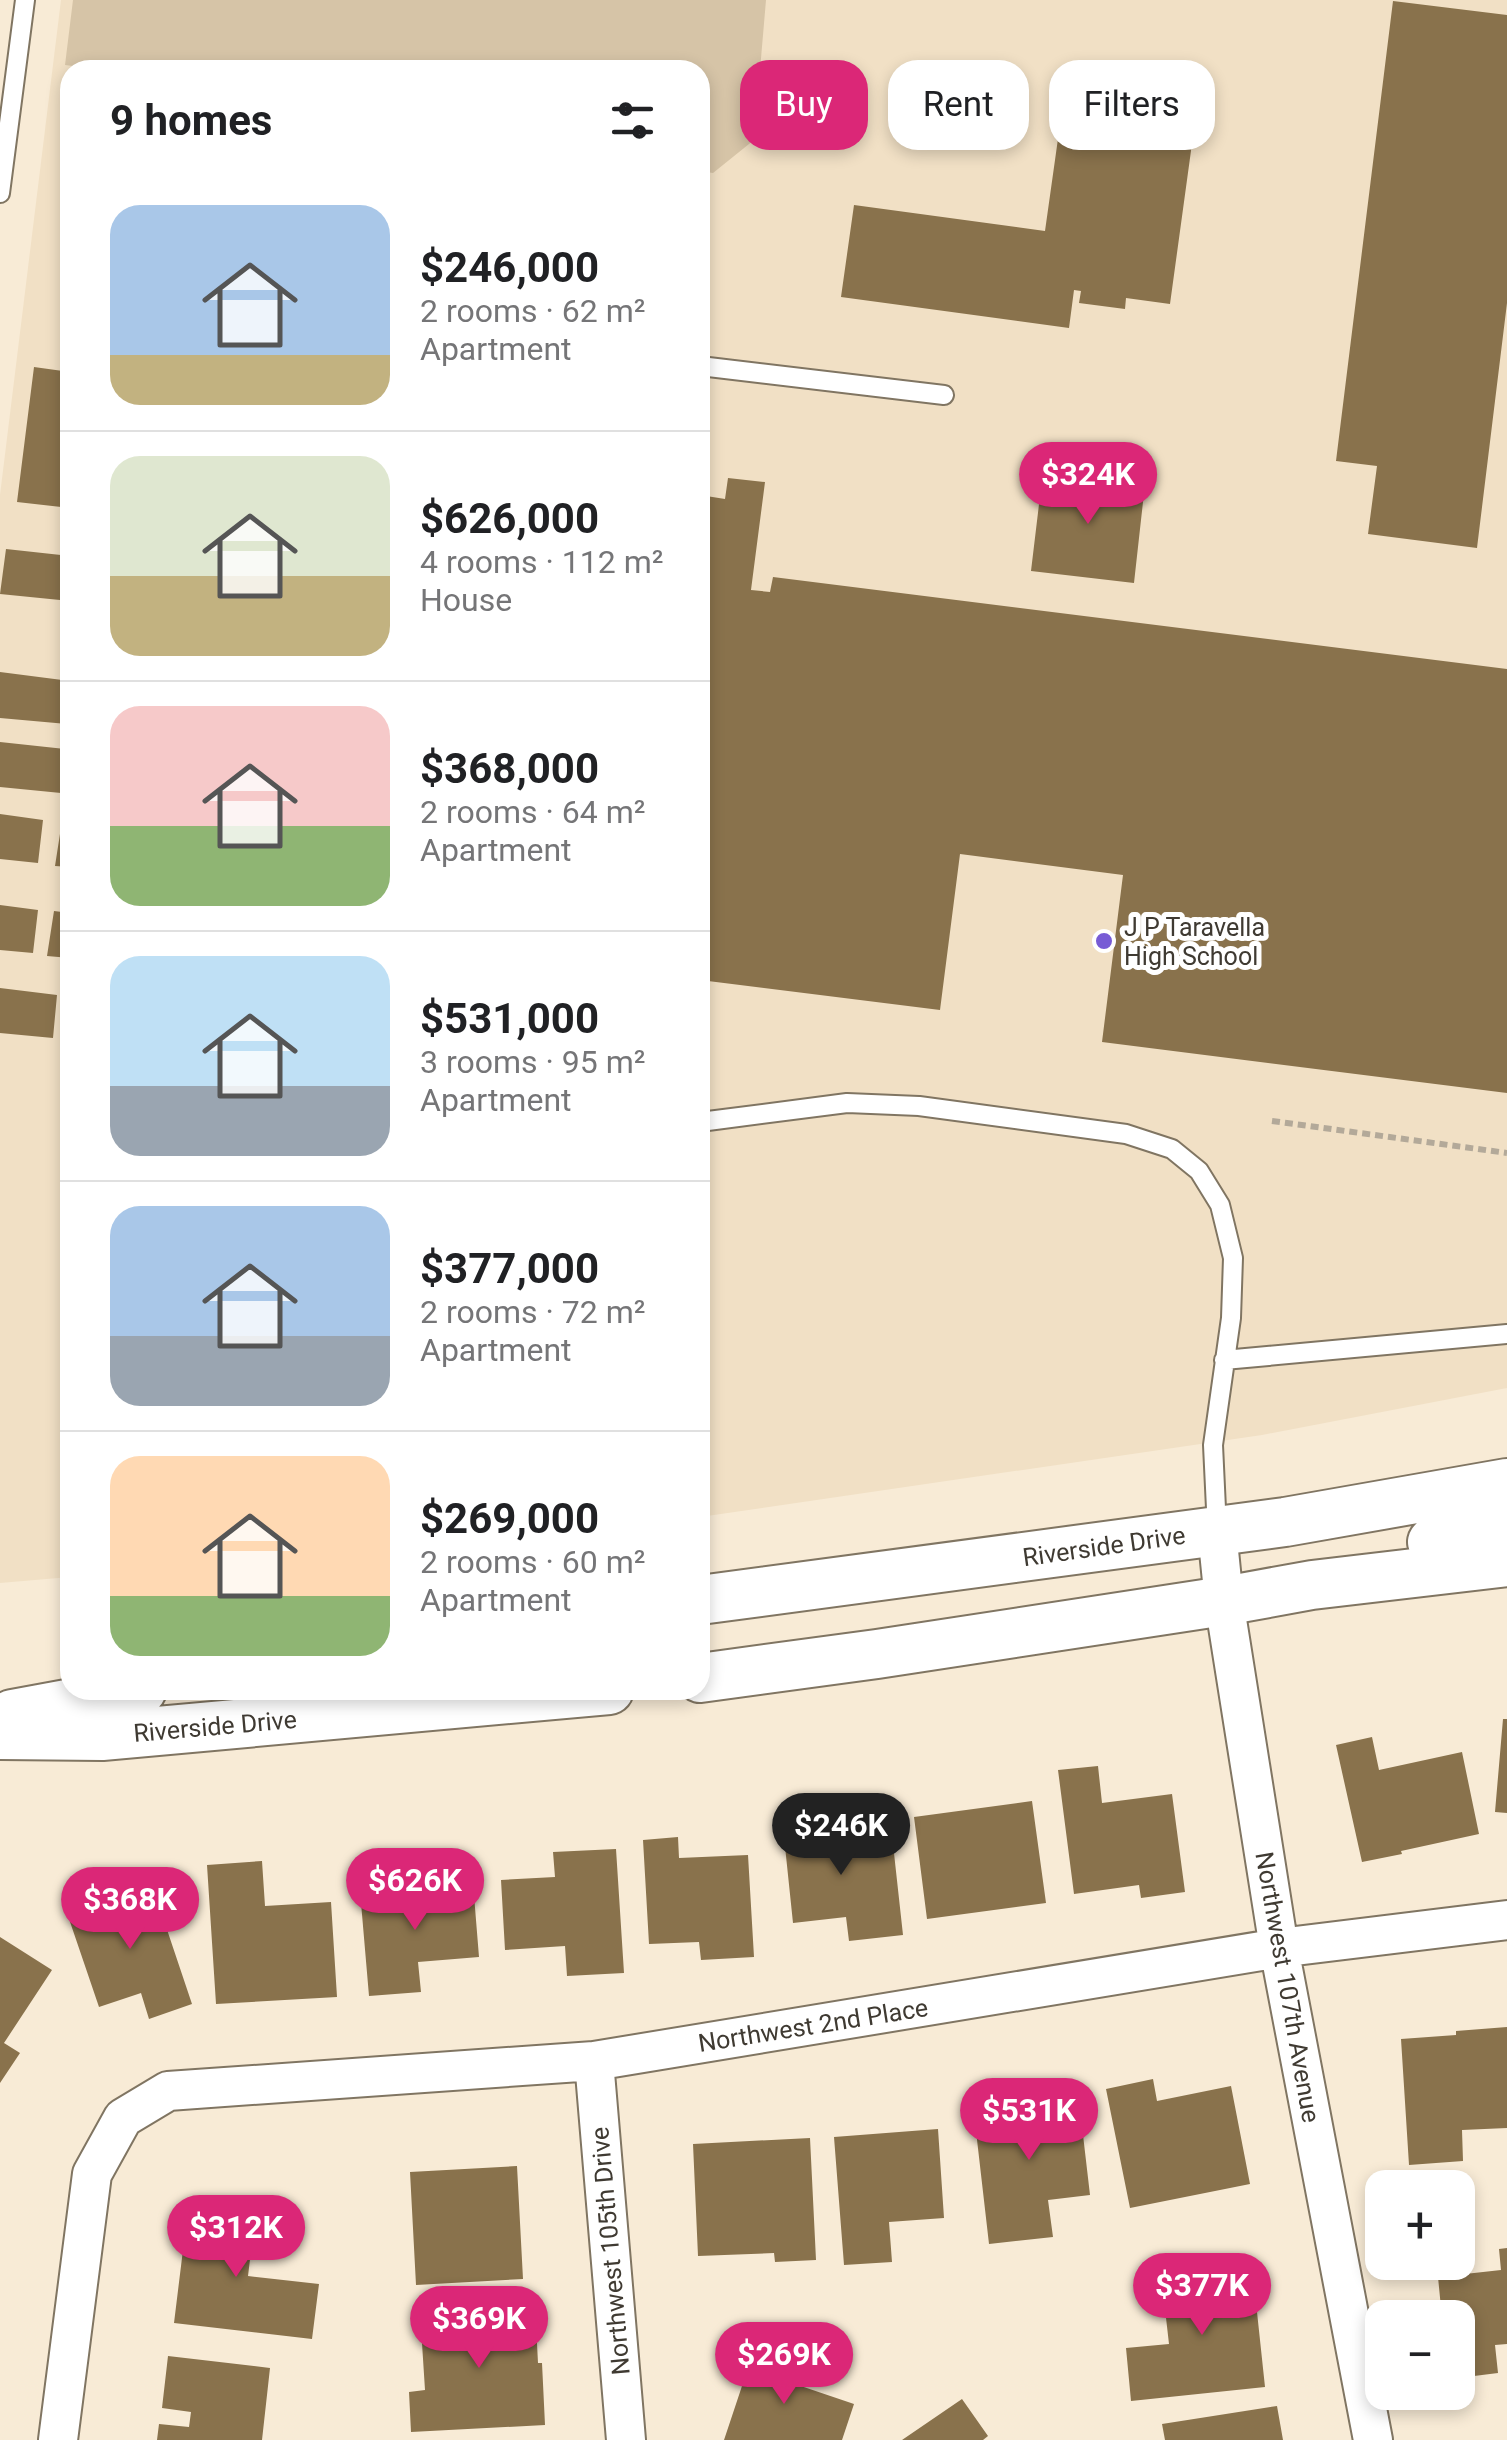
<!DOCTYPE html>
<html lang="en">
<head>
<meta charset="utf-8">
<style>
  :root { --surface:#fff; --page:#f2f2f2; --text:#202124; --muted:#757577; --line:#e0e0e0; --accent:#db2777 }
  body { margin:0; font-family:Roboto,sans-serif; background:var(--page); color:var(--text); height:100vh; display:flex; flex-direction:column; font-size:38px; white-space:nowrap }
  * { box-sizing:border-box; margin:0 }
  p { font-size:32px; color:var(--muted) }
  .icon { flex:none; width:55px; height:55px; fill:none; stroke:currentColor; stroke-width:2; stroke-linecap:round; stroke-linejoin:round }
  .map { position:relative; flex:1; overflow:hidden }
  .side { position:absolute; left:60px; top:60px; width:650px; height:1640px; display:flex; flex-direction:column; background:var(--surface); border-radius:30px; box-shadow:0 5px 15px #0003 }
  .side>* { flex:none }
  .guide { position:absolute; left:740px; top:60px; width:615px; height:90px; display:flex; gap:20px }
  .controls { position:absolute; left:1365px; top:2170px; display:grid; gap:20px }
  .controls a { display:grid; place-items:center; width:110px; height:110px; border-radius:20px; background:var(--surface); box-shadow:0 5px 15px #0003; font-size:50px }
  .price { position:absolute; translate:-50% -85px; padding:0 22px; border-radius:35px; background:var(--accent); color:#fff; font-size:32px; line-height:65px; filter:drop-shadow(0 2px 5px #0008) }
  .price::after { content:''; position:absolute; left:50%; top:60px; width:30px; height:22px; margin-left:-15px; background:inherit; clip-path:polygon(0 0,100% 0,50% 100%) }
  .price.on { background:#222; color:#fff }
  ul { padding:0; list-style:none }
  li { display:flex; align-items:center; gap:30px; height:250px; padding:0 50px }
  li+li { border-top:2px solid var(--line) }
  li span { display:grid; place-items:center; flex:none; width:280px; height:200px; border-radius:30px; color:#555 }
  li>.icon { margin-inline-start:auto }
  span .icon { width:120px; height:120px; fill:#fffc; stroke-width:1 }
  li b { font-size:42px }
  h2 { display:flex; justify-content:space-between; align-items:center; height:120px; padding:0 50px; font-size:42px }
  .tag { padding:0 35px; border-radius:30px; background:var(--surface); box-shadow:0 5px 15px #0003; font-size:35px; line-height:90px }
  .tag.on { background:var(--accent); color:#fff }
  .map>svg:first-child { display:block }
</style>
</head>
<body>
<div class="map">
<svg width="1507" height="2440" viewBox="0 0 1507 2440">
  <rect width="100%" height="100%" fill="#f8ebd6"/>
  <path fill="#f1e0c5" d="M61,0H1507V1388L1262,1435L700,1517V70H70V1577L0,1583V495Z"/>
  <path fill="#d6c4a7" d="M73,0H766L754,140L713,173L700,171V70H105L65,65Z"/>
  <path fill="#89724c" d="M1393,1L1507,15V303L1477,548L1368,534L1377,466L1336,461Z
    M1109,82L1155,88L1153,101L1197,107L1170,304L1126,298L1125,309L1079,303L1081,291L1074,290L1069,328L841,297L854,205L1045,231L1065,89L1108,95Z
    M34,367L70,372V508L17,502Z
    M1043,471L1145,484L1134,583L1031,571Z
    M728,478L765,482L751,590L770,592L773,577L1507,669V1093L1102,1042L1123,875L960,854L940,1010L700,980V495L725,499Z
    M6,549L70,556V601L0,594Z
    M0,672L70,681L67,724L0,718Z
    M0,742L65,749L61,793L0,787Z
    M0,814L43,820L38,863L0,859Z
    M62,821L70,822V867L55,866Z
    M0,905L38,910L33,953L0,950Z
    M54,911L70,913V958L47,956Z
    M0,988L57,995L53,1038L0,1033Z
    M1503,1719H1507V1813L1495,1812Z
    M1372,1737L1379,1770L1462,1752L1479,1834L1401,1851L1402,1854L1362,1862L1336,1745Z
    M1098,1766L1102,1803L1172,1794L1185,1892L1141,1898L1139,1885L1074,1894L1058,1770Z
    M1032,1801L1046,1903L927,1919L914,1817Z
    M817,1804L822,1842L892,1835L903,1935L849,1941L846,1917L793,1923L781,1808Z
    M678,1837L679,1858L748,1855L754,1957L701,1960L699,1942L649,1944L643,1840Z
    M616,1849L624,1973L567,1976L565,1946L505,1950L501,1880L555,1877L553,1852Z
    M262,1861L265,1906L331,1902L337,1997L216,2004L207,1865Z
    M473,1883L479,1957L418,1962L421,1992L369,1996L360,1891Z
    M152,1885L192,2004L149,2019L141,1993L99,2007L67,1913Z
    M0,1937L52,1970L4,2043L20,2053L0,2083Z
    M1507,2027V2128L1462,2130L1463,2161L1409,2165L1401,2039L1456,2035V2031Z
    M1153,2079L1157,2101L1231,2086L1250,2184L1130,2208L1106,2089Z
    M1078,2092L1090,2195L1048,2200L1053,2237L989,2244L973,2105Z
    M938,2129L944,2218L889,2222L892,2262L844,2265L834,2137Z
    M810,2138L816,2260L775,2262L774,2253L698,2256L693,2144Z
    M517,2166L523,2279L416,2285L410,2172Z
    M189,2201L256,2210L248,2276L319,2284L312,2339L174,2323Z
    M1507,2248V2344L1495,2345L1498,2373L1458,2378V2318H1442L1438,2277L1501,2270L1499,2249Z
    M1252,2265L1265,2387L1131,2401L1126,2348L1169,2344L1161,2274Z
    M535,2305L538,2363H542L545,2425L411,2432L409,2392L425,2390L420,2312Z
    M754,2350L796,2364L789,2382L854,2404L842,2440H724Z
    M168,2356L270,2368L262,2440H157L159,2424L189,2427L191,2412L162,2408Z
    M962,2399L988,2436L983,2440H902Z
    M1277,2406L1283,2440H1165L1162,2424Z"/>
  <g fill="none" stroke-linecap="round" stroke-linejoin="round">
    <g stroke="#807562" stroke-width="22">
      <path id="service" d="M0,193L25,0
        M700,366L944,395
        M700,1122L847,1103L919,1106L1126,1134L1172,1149L1199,1171L1220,1205L1233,1258L1231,1318L1213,1445L1217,1530
        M1224,1360L1507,1334"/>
    </g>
    <g stroke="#807562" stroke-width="42">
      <path id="minor" d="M1217,1531L1224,1601L1279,1948L1373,2440
        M594,2061L626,2440
        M58,2440L92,2174L123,2118L168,2091L594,2061L1279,1948L1507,1920"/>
    </g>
    <g stroke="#807562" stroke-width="52">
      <path id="tertiary" d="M1432,1542L1507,1527
        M700,1600L1285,1522L1507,1483
        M700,1678L877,1654L1224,1601L1312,1585L1507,1562
        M12,1714L142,1690
        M0,1735L102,1736L609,1690"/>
    </g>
    <path stroke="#b3a999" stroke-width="6" stroke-dasharray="8 5" stroke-linecap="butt" d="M1272,1121L1507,1153"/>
    <use href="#service" stroke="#fff" stroke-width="18"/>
    <use href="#minor" stroke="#fff" stroke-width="38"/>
    <use href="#tertiary" stroke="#fff" stroke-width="48"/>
  </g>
  <circle fill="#775bd5" stroke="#fff" stroke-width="4" cx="1104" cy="941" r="10"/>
  <g text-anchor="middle" stroke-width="10" stroke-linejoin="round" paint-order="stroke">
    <g font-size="25" fill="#3f3a32" stroke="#fff" text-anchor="start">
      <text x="1124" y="936">J P Taravella<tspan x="1124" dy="29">High School</tspan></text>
    </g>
    <g font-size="25" fill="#3f3a32" stroke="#fff">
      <text transform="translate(1104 1546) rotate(-8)" y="9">Riverside Drive</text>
      <text transform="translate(215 1726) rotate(-5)" y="9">Riverside Drive</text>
      <text transform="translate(1288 1987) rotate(80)" y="9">Northwest 107th Avenue</text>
      <text transform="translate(813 2025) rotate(-9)" y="9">Northwest 2nd Place</text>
      <text transform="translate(610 2251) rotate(-95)" y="9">Northwest 105th Drive</text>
    </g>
  </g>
</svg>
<div class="controls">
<a>+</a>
<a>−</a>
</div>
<b class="price" style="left:1088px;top:527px">$324K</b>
<b class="price on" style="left:841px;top:1878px">$246K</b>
<b class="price" style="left:415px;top:1933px">$626K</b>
<b class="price" style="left:130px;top:1952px">$368K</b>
<b class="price" style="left:1029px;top:2163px">$531K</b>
<b class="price" style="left:236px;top:2280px">$312K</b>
<b class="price" style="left:1202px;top:2338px">$377K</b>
<b class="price" style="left:479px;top:2371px">$369K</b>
<b class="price" style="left:784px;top:2407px">$269K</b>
<div class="guide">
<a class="tag on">Buy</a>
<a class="tag">Rent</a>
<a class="tag">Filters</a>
</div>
<section class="side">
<h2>9 homes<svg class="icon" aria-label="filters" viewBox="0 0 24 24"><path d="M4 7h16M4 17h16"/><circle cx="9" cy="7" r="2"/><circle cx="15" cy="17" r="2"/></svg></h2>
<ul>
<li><span style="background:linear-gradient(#a9c7e8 75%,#c2b280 0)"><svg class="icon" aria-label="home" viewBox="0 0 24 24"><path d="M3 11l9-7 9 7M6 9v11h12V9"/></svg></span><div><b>$246,000</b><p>2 rooms · 62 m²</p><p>Apartment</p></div></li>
<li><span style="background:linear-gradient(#dfe7d0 60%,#c2b280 0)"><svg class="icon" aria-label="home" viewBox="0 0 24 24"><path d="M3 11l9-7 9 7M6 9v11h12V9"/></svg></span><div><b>$626,000</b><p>4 rooms · 112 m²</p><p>House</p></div></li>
<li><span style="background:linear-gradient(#f6c9c9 60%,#8fb573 0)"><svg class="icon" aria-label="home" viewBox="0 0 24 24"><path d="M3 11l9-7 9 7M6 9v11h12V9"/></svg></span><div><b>$368,000</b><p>2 rooms · 64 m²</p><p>Apartment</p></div></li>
<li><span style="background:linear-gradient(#bfe0f5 65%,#9aa5b1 0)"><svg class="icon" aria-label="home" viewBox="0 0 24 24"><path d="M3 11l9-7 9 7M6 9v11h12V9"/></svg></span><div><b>$531,000</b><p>3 rooms · 95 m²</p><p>Apartment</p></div></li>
<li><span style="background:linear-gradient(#a9c7e8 65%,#9aa5b1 0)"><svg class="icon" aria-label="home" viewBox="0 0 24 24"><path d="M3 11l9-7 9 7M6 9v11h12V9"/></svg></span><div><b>$377,000</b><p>2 rooms · 72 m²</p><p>Apartment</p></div></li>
<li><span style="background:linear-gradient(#ffd9b3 70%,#8fb573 0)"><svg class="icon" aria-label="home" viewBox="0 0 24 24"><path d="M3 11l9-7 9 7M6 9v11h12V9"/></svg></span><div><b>$269,000</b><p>2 rooms · 60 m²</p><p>Apartment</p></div></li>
</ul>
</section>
</div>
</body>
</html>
